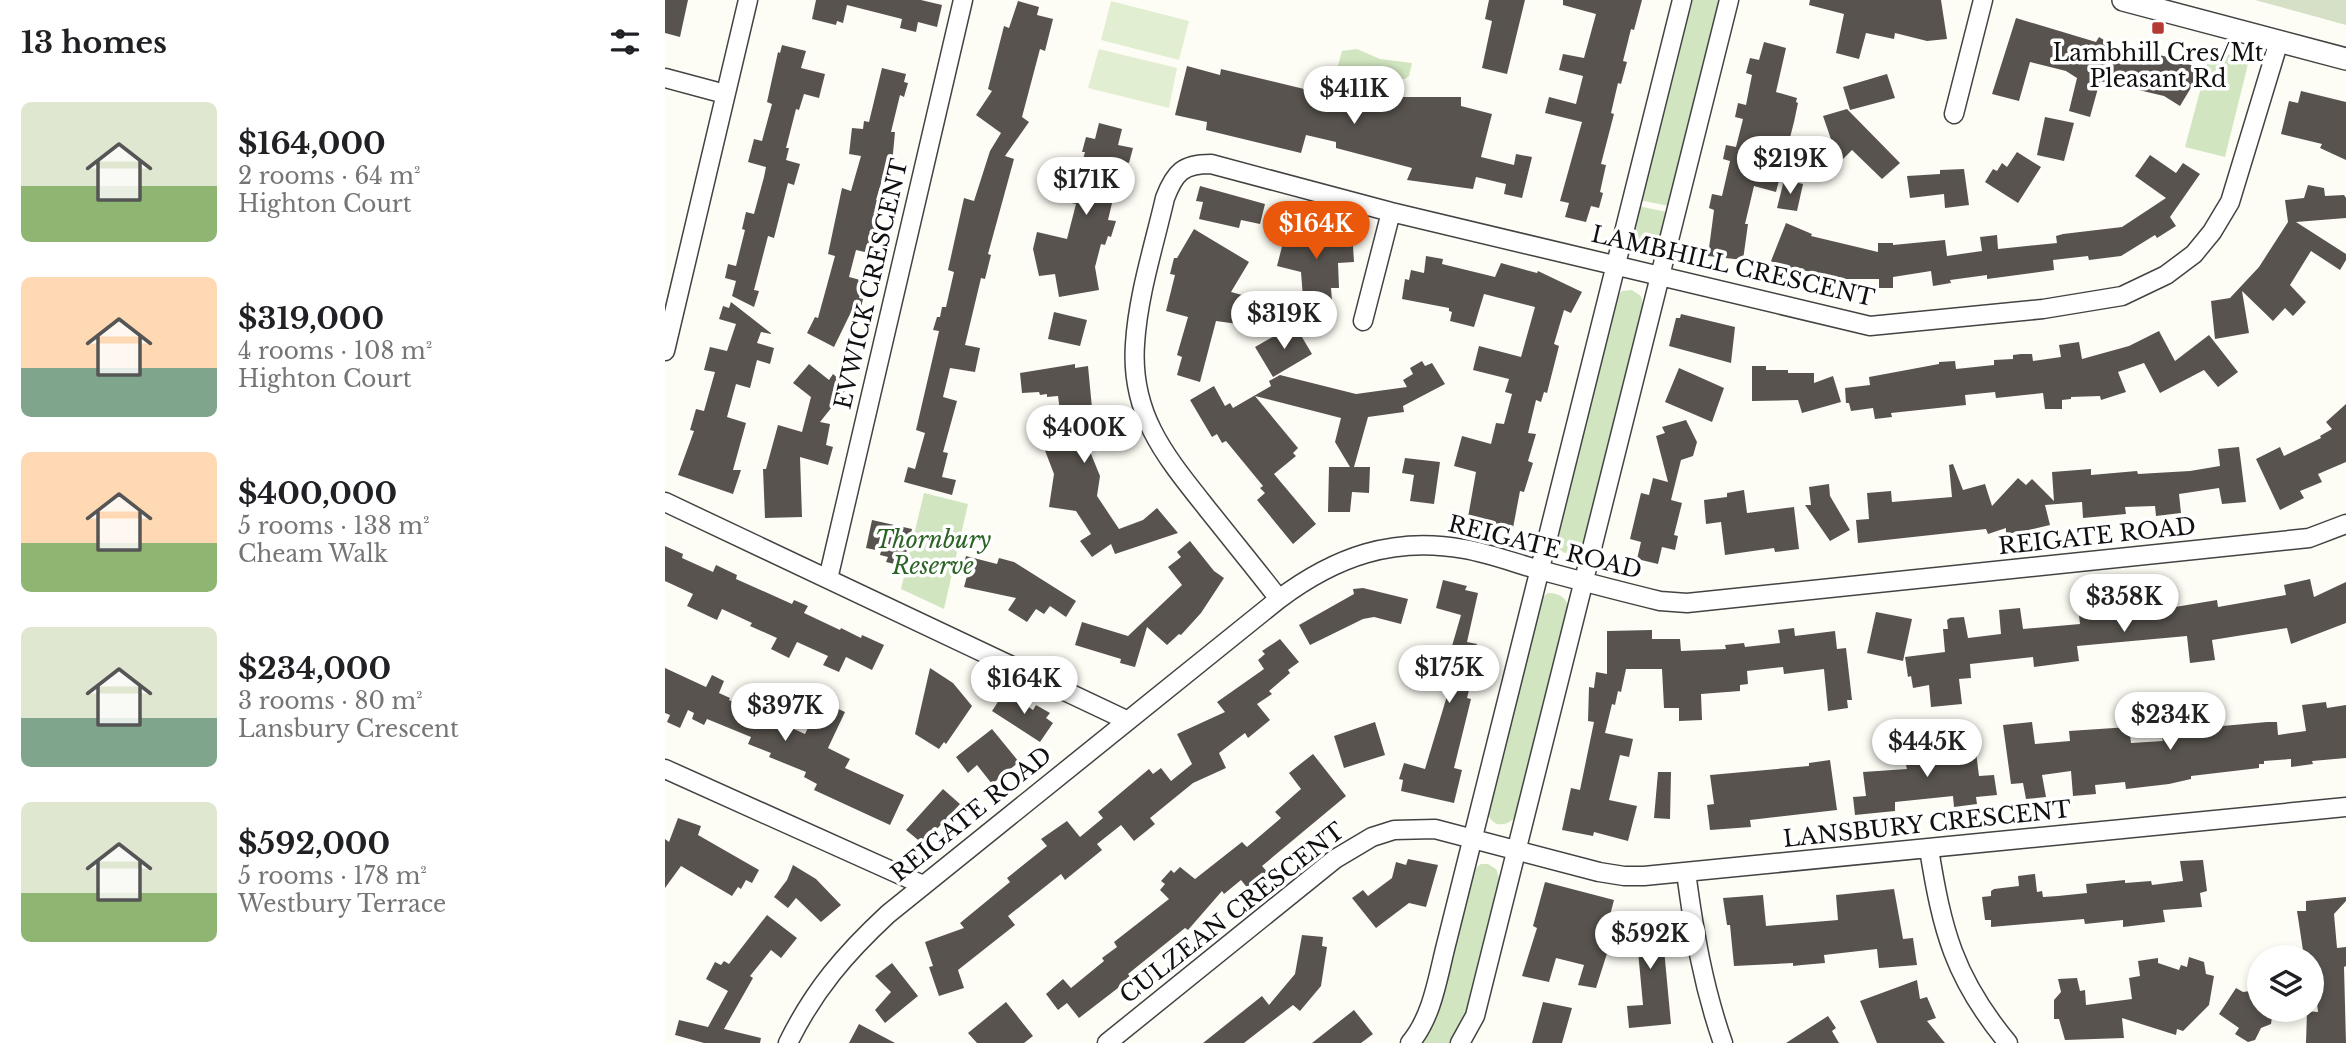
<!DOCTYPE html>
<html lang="en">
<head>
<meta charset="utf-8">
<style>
  :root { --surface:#fff; --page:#f6f6f6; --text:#202124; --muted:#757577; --accent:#ea580c }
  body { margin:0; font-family:"Libre Baskerville",serif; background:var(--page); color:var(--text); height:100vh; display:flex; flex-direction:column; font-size:26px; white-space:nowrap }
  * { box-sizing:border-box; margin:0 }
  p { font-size:23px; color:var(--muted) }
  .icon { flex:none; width:38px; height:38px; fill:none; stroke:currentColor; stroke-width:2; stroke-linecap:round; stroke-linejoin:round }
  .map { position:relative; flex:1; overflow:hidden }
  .panel { display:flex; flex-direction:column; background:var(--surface); width:665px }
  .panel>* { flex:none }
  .fabs { position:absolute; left:1582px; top:945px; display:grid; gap:14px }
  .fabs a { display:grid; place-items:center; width:77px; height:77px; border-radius:50%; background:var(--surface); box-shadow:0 4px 10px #0003; font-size:35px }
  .price { position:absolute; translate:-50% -60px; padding:0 16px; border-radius:24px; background:#fff; color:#222; font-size:23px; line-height:46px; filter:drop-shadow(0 2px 4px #0008) }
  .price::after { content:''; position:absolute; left:50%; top:42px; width:21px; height:16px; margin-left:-10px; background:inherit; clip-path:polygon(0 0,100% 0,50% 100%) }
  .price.on { background:var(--accent); color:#fff }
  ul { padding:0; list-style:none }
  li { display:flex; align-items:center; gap:21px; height:175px; padding:0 21px }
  li span { display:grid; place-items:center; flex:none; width:196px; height:140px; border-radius:10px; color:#555 }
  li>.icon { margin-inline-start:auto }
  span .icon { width:84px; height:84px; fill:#fffc; stroke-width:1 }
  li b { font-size:30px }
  h2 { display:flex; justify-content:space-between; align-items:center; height:84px; padding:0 21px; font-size:30px }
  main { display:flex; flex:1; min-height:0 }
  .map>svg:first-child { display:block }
</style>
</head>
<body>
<main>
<section class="panel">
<h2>13 homes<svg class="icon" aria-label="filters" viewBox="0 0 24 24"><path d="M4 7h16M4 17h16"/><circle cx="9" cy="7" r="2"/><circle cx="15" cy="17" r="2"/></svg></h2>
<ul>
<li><span style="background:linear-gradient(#dfe7d0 60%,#8fb573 0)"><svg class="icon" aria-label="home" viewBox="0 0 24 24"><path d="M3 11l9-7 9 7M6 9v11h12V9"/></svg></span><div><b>$164,000</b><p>2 rooms · 64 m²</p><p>Highton Court</p></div></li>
<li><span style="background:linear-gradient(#ffd9b3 65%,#7fa58c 0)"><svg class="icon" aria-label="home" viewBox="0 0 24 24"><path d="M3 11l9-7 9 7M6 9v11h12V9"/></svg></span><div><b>$319,000</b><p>4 rooms · 108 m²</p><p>Highton Court</p></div></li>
<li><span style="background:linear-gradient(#ffd9b3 65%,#8fb573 0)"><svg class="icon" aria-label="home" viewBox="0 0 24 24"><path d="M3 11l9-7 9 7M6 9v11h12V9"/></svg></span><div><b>$400,000</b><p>5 rooms · 138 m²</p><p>Cheam Walk</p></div></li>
<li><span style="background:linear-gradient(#dfe7d0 65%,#7fa58c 0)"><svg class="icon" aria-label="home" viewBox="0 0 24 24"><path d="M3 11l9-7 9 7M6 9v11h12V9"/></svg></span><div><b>$234,000</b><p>3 rooms · 80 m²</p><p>Lansbury Crescent</p></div></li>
<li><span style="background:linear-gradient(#dfe7d0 65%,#8fb573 0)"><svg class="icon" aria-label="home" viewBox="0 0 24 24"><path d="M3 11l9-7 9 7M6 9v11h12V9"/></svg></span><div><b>$592,000</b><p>5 rooms · 178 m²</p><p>Westbury Terrace</p></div></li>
</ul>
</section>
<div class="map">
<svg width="1681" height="1043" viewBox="0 0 1681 1043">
  <rect width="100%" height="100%" fill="#fefdf5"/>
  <path fill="#d1e6c0" d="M1024,0H1055L1004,206L974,200Z
    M692,49L715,59L747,63L744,76L740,79H707L672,69L677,51Z
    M1546,50L1584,60L1560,157L1520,147Z
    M973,206L1002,212L993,245L984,251L973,250L966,242L965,235Z
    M967,290L976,296L979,308L920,544C910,559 893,556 890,539L949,299L957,291Z
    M259,493L303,504L279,609L236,589Z
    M883,593C894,593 904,598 903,611L851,816C841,829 824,827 822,809L875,599Z
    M816,864H823L831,869L835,880L803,1014L787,1043H754L770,1018L806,872Z"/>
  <path fill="#d5e0c6" d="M1590,0H1681V25Z"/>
  <path fill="#e2eed1" d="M446,1L524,21L514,60L436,40Z
    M434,49L512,68L504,108L423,88Z"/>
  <path fill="#58534e" d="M0,0H23L15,37L0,33Z
    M151,0H256L277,5L272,27L253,22L251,32L235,28L237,19L182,5L178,23L172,21L171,25L147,19Z
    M824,0H860L842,74L817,68L827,21L820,19Z
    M898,0H977L969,30L966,29L958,61L962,62L956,84L953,83L946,113L949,114L936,164L941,165L935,192L938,193L934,208L926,206L921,222L900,217L904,203L895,201L917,122L880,113L884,97L911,104L918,76L894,70L898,54L919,58L931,14L898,5Z
    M1145,0H1276L1282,39L1262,41L1230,33L1229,39L1201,33L1194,59L1171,53L1179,14L1144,5Z
    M353,1L374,7L372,15L388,19L380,51L375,49L357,117L364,122L340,156L349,159L323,254L326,255L320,279L316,278L300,345L315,348L310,372L285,368L278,397L292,401L278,452L283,453L277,477L291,480L287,495L239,482L243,467L250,469L260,433L251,430L274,331L268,330L272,317H275L277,307H281L289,272L283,270L299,198L309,201L325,151L336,133L311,115L327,91L323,89L339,26L344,28Z
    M1351,18L1431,42L1434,37L1479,65L1482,52L1519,61L1536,71L1515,106L1499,96L1435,81L1425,117L1404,111L1412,78L1401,71L1365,62L1354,101L1327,94Z
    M1099,42L1121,48L1111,92L1132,98L1131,102L1133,103L1129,122L1111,192L1089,186L1080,224H1083L1078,260L1043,256L1049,210L1044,208L1047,194L1057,196L1065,161L1058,159L1061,145L1071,147L1078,119L1070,117L1073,103L1081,105L1087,75L1081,73L1085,58L1094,60Z
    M117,45L141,51L136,68L160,74L154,98L139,94L134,110L131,109L121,148H124L121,160L135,164L129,185L123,183L109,238L103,236L89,290L94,291L89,307L67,296L71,281L60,278L63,264L71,266L80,230L77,229L81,212L89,214L99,177L101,167L83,162L89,139L97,141L107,104L102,102L113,52L115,53Z
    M522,66L555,75L556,69L664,95V88L714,87L713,97H796V106L827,114L816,157L849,165L851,154L867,157L857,198L839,194L841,184L811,177L808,189L742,180L747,168L671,148V142L641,135L636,153L541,130L542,122L510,115Z
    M217,68L241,74L239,82L243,83L239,97L235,95L226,132H230L227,164L222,163L211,200L220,202L216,217L213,216L204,253L191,250L184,277L199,281L194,298L198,299L195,312L187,310L169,347L142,333L150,317L153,318L170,256L163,254L177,188L186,191L196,156L184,154L187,128L198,129L199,121L204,122Z
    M1222,74L1230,98L1185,110L1178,87Z
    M1636,91L1681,102V160L1655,148L1657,144L1616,134L1624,101L1633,103Z
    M1182,109L1235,163L1217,179L1187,150L1173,164L1163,154L1169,148L1158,116Z
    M1380,117L1409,123L1399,161L1372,155Z
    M434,123L457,129L453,145L468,148L464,163L457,161L443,220L451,221L446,237L443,236L440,245L436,244L430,267L434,290L394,297L390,274L374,276L368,249L372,232L402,239L411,204L406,203L420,152H417L421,137L430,139Z
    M1352,152L1376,167L1353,203L1320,182L1328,169L1332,171L1337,163L1342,167Z
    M1485,155L1511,173L1518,163L1535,174L1505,217L1511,226L1492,238L1490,235L1456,256L1424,260L1423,256L1388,260L1389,270L1322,279V275L1285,280L1286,283L1268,286L1266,271L1228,277V288H1214V279H1176L1133,269L1130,274L1106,261L1121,223L1147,234L1146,236L1213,252V243H1228V245L1280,240L1282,256L1317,251L1315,237L1332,235L1333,249L1392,243L1391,236L1398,234L1457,227L1501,198L1470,176Z
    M1299,169L1304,205L1280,208L1279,194L1245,198L1242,176L1275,174V170Z
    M1119,180L1138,184L1132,211L1112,208Z
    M1643,185L1659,188L1660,196L1679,195L1681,198V218L1631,222L1681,254V260L1675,270L1646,251L1625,285L1641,302L1628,316L1620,308L1608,321L1577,291L1584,333L1550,339L1546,301L1565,298L1594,267L1623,222L1620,200L1639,198Z
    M535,186L600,204L595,224L576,220L574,228L534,219L538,202L531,201Z
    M622,227L656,236L681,234L682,247L688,246L689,262L673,263L674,288H666L667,301L652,302V297L638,298L636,272L612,266Z
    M529,229L584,262L566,292L618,306L630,326L577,312L573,324L551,321L535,382L512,375L517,357L512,355L523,317L501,311L510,275L505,274L509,258H512Z
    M761,256L778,259L777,264L830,277L836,263L872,273L873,271L917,292L906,313L899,310L889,344L894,346L882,393L879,392L876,402L871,400L863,433L871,434L863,461L868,463L859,492L855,491L848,528L802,523L811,472L789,466L797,436L826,444L831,423L839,424L847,394L840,392L844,379L808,370L814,346L856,357L870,307L819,294L809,327L785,321L787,312L784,311V308L737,299L740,279L744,280L746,270L759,273Z
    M66,302L107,334L96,332L92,343L109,348L105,364L92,360L85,388L71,384L62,417L81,423L68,470H76L68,494L13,475L29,431L25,430L31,409L39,411L50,372L39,370L45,347L62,351L71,324L54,319L58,306L64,308Z
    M389,312L422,320L415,346L383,339Z
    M1016,314L1070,327L1066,363L1004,346L1011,318H1015Z
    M625,327H631L647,354L608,377L590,347Z
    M1494,331L1510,361L1544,335L1573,372L1553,387L1539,370L1495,393L1479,363L1453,372L1461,392L1436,400L1435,396L1406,397V399L1397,400V409H1380L1378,393L1331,398L1330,392L1300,395L1301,405L1226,413L1227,417L1210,419L1208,408L1186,411L1184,403H1181L1180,388L1205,385L1204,377L1274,364V362L1290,361L1291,369L1329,365V360L1348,359V355L1356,354H1367L1368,361L1396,357L1394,345L1414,342L1417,359L1464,346Z
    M757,361L760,366L767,363L780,384L738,406L739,412L703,417L689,467H705L704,493L687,492L685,512H663L664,467H685L670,442L676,418L590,396L633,448L628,453L631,456L609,474L651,524L628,544L592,500L600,493L595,488L598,486L561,441L557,443L552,434L547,437L525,400L549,386L560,406L565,403L568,408L606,386L604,381L615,375L691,394L742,387L738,380L748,374L745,368Z
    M144,364L164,380L168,374L183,387L155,422L165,424L161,445L168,447L163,465L135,457L137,517L100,518L98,469H101L113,425L137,432L146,397L128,383Z
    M410,364V368L423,366L427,408L408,410L435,476L432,496L454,529L478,520L492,508L513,533L450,554L446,544L427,557L415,541L426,534L411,511L384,507L389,474L374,435L397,427L393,396L382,397V394L375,395L374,392L357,393L355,373Z
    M1087,366H1101V370H1123V373H1149V383L1168,376L1176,402L1137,413L1133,400L1087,401Z
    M1014,368L1059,388L1047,422L1000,402Z
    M1681,404V462L1653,474L1657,482L1635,491L1639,498L1615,510L1591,459L1615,447L1619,456L1656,438L1655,436L1667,429L1661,422Z
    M1021,420L1032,442L1028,456L1016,460L1006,500L1017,503L1009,535L1013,536L1010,550L997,547L993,564L972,559L976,542L965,539L976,493L984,495L988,478L1003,482L991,436L1000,433L997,427Z
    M1574,447L1581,502L1557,504L1554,488L1514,494L1516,513L1491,516L1490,506L1460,507L1461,514L1418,518L1417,502L1380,505L1385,525L1359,531L1341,534V528L1323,534L1321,529L1193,543L1191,520L1204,519L1202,493L1226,491L1227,502L1287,497L1284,465L1288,464L1298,490L1320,484L1327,506L1353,478L1361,485L1367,479L1389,501L1387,472L1426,469V475L1472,471L1473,474L1525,471L1555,466L1553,449Z
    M740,458L775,462L769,504L745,501L749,475L737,473Z
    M1164,484L1165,496L1185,530L1165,541L1140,505H1146L1144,487Z
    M1079,490L1082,513L1129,507L1134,549L1110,552L1109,548L1060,555L1056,522L1041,524L1039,500L1062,497V493Z
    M207,520L247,529L238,566L221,562L223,557L215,555L216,551L201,548Z
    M525,541L549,571L559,578L536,613L516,635L514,634L502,645L482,627L470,667L455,663L456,659L410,645L417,622L463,636L517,585L503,567L516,557L512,552Z
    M0,546L18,554L17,558L48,572L51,565L72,575L71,579L127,604L129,600L143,606L139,613L175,630L176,628L196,638L197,635L219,645L207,670L181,657L174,672L158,665L163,656L132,642L124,658L106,649L112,638L85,626L87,623L57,609L52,620L22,606L28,594L0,581Z
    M301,556L332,564L334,558L349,562L411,601L401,617L385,606L379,614L371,609L362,622L343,610L351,598L299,587L302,576L296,575Z
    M1645,579L1649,597L1681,582V623L1626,644L1622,628L1547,640L1550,660L1525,663L1522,636L1412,646L1414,661L1369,667L1368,657L1305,664L1306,678L1294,679L1297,704L1266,707L1264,685L1248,688L1246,676L1243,677L1240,657L1280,652L1278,629H1283L1282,620L1285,618L1299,617L1303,638L1336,634L1334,610L1355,608L1358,629L1415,624L1414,615L1426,613L1428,618L1456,616L1552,600L1553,607L1621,595L1619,585Z
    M778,580L802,586L800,590L813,593L802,642L812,644L806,666L810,667L802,698L806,699L789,768L797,770L789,803L736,791L738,780L734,779L739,763L760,769L785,686L776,684L796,615L771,608Z
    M698,588L743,599L736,624L709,617L698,619L645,645L634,625L689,594L688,589Z
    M1211,612L1247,619L1238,661L1202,653Z
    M1129,628L1130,636L1170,631L1172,649L1181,648L1187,700H1182L1183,708L1163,711L1159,669L1119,674L1118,667L1082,671L1083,684L1075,685V691L1036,694L1037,720L1014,721V708H999L997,669H961L956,692L953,691L950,705L947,704L940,733L968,739L964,757L955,755L944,800L972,806L963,841L929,832L928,836L897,830L906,788L915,790L929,722L923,721L924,687L929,688L931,672L942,674V631L987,630V639H1015L1016,651L1061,649L1060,645L1079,643L1080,647L1115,643L1113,630Z
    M615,639L634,662L623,670L625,673L604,691L607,694L592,704L605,720L583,738L580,733L554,753L561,768L528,783L485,818L490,824L469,841L456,825L432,844L437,850L400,880L396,874L343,916L350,925L293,970L299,988L274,996L264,967L268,966L260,942L299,928L295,923L345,882L342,878L382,846L376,839L402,821L415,837L438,818L433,812L484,769L488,774L496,768L506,781L527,764L512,734L560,712L552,702L599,669L593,660L600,654L597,651Z
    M0,668L41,687L47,675L59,681L54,693L65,698L64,700L140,734L156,701L180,712L163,748L185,759L180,768L239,795L225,825L149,790L152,784L139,777L141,772L104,757L106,753L83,744L86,737L42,719L39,725L27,719L29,713L23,710L15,728L2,722L5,715L0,713Z
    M265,668L288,683L307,706L281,744L279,742L274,749L250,734Z
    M340,691L368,710L371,705L385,713L381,718L388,723L375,742L327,711Z
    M1661,702L1662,708L1681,705V758L1647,761L1648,764L1626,767V759L1599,761V764H1594V768L1526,776V779L1504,784L1461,789L1460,782L1430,785L1431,794L1408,796L1406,771L1377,775L1381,797L1361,799L1358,783L1346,784L1338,725L1367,722L1370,744L1405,741L1404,731L1464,727L1466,743L1498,741L1497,738L1535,735V728L1602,722H1612L1613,735L1641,731L1637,705Z
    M710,722L720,755L679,768L669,736Z
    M327,729L354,762L327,784L312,765L303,773L291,757Z
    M1270,736L1271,748L1310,744L1314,776L1329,775L1332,795L1311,797L1312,804L1289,807L1288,796L1230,802V811L1190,815L1188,797L1201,796L1198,772L1242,769L1241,765H1245V745L1256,743L1255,738Z
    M648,754L681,796L597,866L604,874L584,890L576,880L559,894L557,891L523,930L520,928L463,974L466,978L414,1018L402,1003L393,1010L381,994L398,979L406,988L439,961L437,958L452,947L449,942L504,899L495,890L500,884L496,881L506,870L509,873L515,867L530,879L577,842L582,847L616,818L610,812L636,789L624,773Z
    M1165,760L1172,810L1085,820L1086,827L1045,830L1042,805L1049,804L1045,775L1144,766V763Z
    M993,772H1006L1005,819L989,818Z
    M278,789L295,804L258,844L241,830Z
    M13,818L36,826L33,835L94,870L87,883L81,880L76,889L73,887L67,896L16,866L0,888V839L4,842Z
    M743,859L773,865L761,907L744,903L711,928L687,898L698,890L703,896L727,878L731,862L741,865Z
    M1538,860L1542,891L1535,893L1537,907L1498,910L1500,922L1458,927V920L1420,924L1419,919L1326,927V920H1320L1317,897L1326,896V891L1329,889L1354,886L1353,876L1370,874L1372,892L1377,891L1378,897L1393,896L1422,893L1421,884L1460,880V883L1486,881L1487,885L1518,881L1515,861Z
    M128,865L151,879L176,905L156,922L131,898L123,908L109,897L122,880Z
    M880,882L949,900L943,923L952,922L931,988L913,985L919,965L891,958L884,982L857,976L872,928L868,926Z
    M1229,889L1238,939L1248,938L1252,965L1214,968L1212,949L1159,955L1160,963L1137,965L1128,966V963L1069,966L1065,925H1062L1058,898L1098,895L1101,926L1173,920L1171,895Z
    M1681,897V901L1669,914L1672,948L1681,947V966L1679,967L1681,1043H1641L1642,1011L1653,1012L1647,957H1639L1632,911H1641V901Z
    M102,915L132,938L116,958L106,950L85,976L88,978L59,1029L96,1038L95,1043H39L10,1035L14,1020L43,1027L63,991L41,979L50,962L56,965L59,961L64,964Z
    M989,915L990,917L1000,916L1004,948L999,949L1006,1024L964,1028L962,1006L978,1005L973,951L965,952L963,920Z
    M637,935L658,937L657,946L662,947L656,986L635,1011L628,1005L579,1043H538L597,996L604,1005L630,974Z
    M1524,957L1539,962L1541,974L1549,976L1544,1005L1518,1031L1512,1029L1511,1035L1457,1018L1459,1038L1400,1040L1394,1019H1389V1000L1396,992L1393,979L1412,978L1415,991L1420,990L1421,1005L1467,999L1464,978L1475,976L1473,961L1493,958V963L1514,970L1516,965L1522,967Z
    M227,963L253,996L220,1023L210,1010L226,992L210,976Z
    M1252,980L1255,999L1262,997L1271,1018L1262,1021L1280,1043H1212L1195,1001Z
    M1571,988L1578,992L1585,991L1594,997V1010H1608L1606,1024L1596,1028L1590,1040L1583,1042L1570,1034L1574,1028L1554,1014Z
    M341,1002L368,1036L359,1043H312L303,1033Z
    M878,1002L907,1008L897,1043H867Z
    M689,1010L708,1034L696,1043H647Z
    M1163,1016L1171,1028L1167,1031L1174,1043H1121Z
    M194,1024L230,1043H184Z"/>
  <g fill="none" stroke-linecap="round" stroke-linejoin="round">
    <g stroke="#434343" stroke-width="21">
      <path id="minor" d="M0,78L60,94
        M1289,114L1318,0
        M698,321L726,212
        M0,351L83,0
        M0,502L461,720
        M163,579L298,0
        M614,599C591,569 567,540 544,511C502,458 465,416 470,344C473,295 489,246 500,198C510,172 518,164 546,164L726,212L1205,326L1378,309L1457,296L1501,275L1529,254L1547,232L1565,202L1614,41
        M0,769L258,885
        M1264,849C1277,930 1289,978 1343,1043
        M1021,872C1029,932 1038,986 1058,1043
        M123,1043C149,990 180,954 223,914L614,599C670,557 728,536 799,549C823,553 847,562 871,569C912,580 954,591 995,601L1022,603L1644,538L1681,524
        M442,1043L670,859L707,837L729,830L770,829L934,872L959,876H979L1681,807
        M745,1043C768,1016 773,975 782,941L1017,0
        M795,1043L810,1016L1064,0"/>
    </g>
    <g stroke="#434343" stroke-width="24">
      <path id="tertiary" d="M1458,0L1681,59"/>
    </g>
    <use href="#minor" stroke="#fff" stroke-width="18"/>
    <use href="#tertiary" stroke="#fff" stroke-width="21"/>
  </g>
  <rect fill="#b53a34" stroke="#fff" stroke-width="2.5" x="1486" y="21" width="14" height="14" rx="3.5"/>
  <g text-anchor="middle" stroke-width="7" stroke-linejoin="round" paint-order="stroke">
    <g font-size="23" fill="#101010" stroke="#fff">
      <text x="1493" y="61">Lambhill Cres/Mt<tspan x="1493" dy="26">Pleasant Rd</tspan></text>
    </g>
    <g font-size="23" fill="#101010" stroke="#fff">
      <text transform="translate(1068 266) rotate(13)" y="8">LAMBHILL CRESCENT</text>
      <text transform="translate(206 284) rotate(-77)" y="8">EVWICK CRESCENT</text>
      <text transform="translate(1432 536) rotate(-6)" y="8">REIGATE ROAD</text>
      <text transform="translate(880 547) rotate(14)" y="8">REIGATE ROAD</text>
      <text transform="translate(306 814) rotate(-39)" y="8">REIGATE ROAD</text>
      <text transform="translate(1262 824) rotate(-6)" y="8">LANSBURY CRESCENT</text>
      <text transform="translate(567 913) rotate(-38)" y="8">CULZEAN CRESCENT</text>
    </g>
    <g font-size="23" font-style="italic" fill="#2d6326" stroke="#fff">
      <text x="268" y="548">Thornbury<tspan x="268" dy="26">Reserve</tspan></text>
    </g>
  </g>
</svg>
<div class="fabs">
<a><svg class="icon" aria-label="layers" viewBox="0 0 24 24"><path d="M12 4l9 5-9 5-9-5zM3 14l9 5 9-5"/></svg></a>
</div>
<b class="price" style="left:689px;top:126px">$411K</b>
<b class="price" style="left:1125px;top:196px">$219K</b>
<b class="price" style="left:421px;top:217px">$171K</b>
<b class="price on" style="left:651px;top:261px">$164K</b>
<b class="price" style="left:619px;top:351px">$319K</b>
<b class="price" style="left:419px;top:465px">$400K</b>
<b class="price" style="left:1459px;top:634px">$358K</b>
<b class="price" style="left:784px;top:705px">$175K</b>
<b class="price" style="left:359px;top:716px">$164K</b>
<b class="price" style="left:120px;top:743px">$397K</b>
<b class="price" style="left:1505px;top:752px">$234K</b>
<b class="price" style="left:1262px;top:779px">$445K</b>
<b class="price" style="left:985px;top:971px">$592K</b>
</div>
</main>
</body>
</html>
